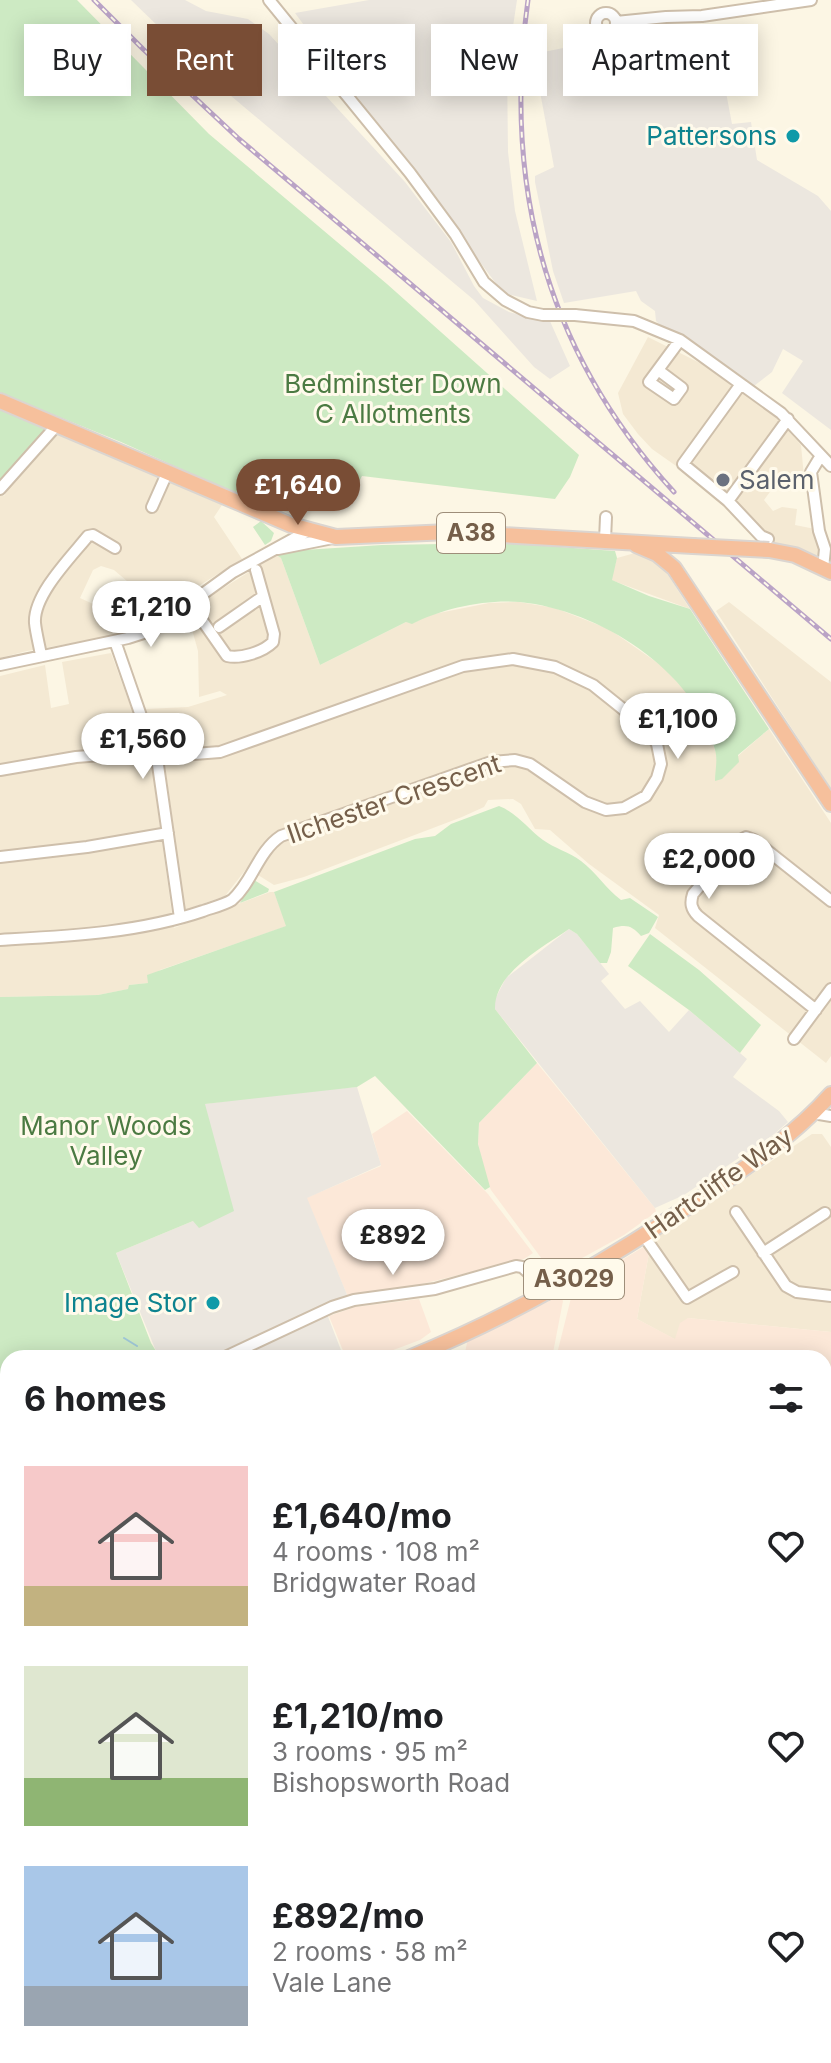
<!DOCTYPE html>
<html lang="en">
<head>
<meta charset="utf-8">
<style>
  :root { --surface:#fff; --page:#f6f6f6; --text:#202124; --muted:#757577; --accent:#794d35 }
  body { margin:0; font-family:Inter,sans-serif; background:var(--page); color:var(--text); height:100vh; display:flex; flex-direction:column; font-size:30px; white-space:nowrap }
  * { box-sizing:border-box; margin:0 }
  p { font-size:26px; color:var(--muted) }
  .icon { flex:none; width:44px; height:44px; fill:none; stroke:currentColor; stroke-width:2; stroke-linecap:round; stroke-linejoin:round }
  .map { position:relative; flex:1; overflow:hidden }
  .details { position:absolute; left:0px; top:1350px; width:832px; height:714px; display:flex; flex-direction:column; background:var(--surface); border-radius:24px 24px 0 0; box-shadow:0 4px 20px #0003 }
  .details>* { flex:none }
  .guide { position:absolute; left:24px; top:24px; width:784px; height:72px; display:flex; gap:16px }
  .price { position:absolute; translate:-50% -68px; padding:0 18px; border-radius:28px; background:#fff; color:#222; font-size:26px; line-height:52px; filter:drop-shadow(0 2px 4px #0008) }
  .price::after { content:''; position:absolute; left:50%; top:48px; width:24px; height:18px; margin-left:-12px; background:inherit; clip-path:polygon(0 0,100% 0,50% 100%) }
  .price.selected { background:var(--accent); color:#fff }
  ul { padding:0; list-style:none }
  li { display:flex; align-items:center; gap:24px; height:200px; padding:0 24px }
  li span { display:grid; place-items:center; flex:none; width:224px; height:160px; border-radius:0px; color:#555 }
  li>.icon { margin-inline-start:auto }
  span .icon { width:96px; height:96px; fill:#fffc; stroke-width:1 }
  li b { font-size:34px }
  h2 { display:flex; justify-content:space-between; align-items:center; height:96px; padding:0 24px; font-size:34px }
  .chip { padding:0 28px; border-radius:0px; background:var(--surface); box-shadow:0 4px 20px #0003; font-size:28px; line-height:72px }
  .chip.selected { background:var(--accent); color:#fff }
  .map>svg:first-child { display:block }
</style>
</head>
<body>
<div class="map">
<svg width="831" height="2063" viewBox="0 0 831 2063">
  <rect width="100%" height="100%" fill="#fcf6e4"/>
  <path fill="#f4e9d3" d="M648,337L710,368L779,420L801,445L804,477L778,481L764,500L773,511L782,507L797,509L795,525L815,529L820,554L815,556L761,540L733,510L696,480L652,449L638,434L623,414L618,393Z
    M58,433L222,505L214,517L242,559L197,587L168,616L114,570L101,566L93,570L80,598L104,609H143L149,626L140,631L27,651L0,658V495L4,496L14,482Z
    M635,553L649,556L662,566L690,609L611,580L617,558Z
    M276,555L281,558L320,665L406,622L413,623L429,615L489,603L519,602L555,608L609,629L662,666L688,693L704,719L716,753L738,756L769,729L831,823V1056L826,1063L655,928L659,915L589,864L550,830L535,829L521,804L513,799L488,800L484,807L462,817L304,877L274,885L247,868L225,896L185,910L165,766L145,709L188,707L227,695L220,691L199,697L198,651L188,615L217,592Z
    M729,602L831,682V789L716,611Z
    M111,653L151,762L174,928L270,892H274L287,926L160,970L149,983L129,985V989L98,995L0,997V676L45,665L51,708L69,704L62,662Z
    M812,1134H822L831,1147V1332L688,1318L676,1340L637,1319L649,1253L657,1246L654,1239Z
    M8,1416V1466L0,1470V1418Z
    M8,1948V2046L0,2063V1967Z
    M824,2027L831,2029V2063H623V2056H824Z
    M21,2056H190L188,2063H18Z
    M204,2056H246L243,2063H201Z
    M564,2056H609V2063H564Z"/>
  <path fill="#fce8d8" d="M537,1063L655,1208L656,1212L624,1235L553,1274L491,1190L483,1171L478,1143L479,1123Z
    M407,1111L488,1194L533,1253L524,1259L414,1286L348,1297L306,1198L381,1166L372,1134Z
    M645,1246L649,1253L637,1319L675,1339L680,1323L688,1318L831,1332V1411L824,1410V1358H556L573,1290Z
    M560,1296L563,1301L552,1358H464L468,1338Z
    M419,1299L431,1332L420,1340L372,1358H346L329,1316L355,1307Z
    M824,1467L831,1468V1545L824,1551Z"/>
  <path fill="#ece7df" d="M131,0H185L206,11L248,19L269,34L405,182L451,242L474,286L483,298L509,312L538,320L549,319L570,366L550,379L534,367L474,300L224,90Z
    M369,0H517L507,66L508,152L515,211L537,301L503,293L295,13Z
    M671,29L674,42L689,44L696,34L714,29L732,124L751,122L757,160L818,196L831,211V430L782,393L803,361L783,349L772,372L754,386L690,340L659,324L656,321L655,311L641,301L636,291L564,303L553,271L535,182V176L554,167L533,54L589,43L600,56L627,53L625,38Z
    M569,929L577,934L609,974L601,981L625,1009L640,1001L669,1032L689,1010L747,1059L733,1077L779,1111L788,1122L773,1135L684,1195L655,1208L495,1009V999L506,978Z
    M357,1087L381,1165L307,1198L348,1297L212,1358H169L156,1351L116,1253L193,1221L205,1104L284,1093Z
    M327,1314L344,1358H239Z
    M824,1410L831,1411V1451L824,1452Z"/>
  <path fill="#f3e1f8" d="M246,2056H558V2063H243Z"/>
  <path fill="#cdeac3" d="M0,0H77L209,134L387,284L579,455L570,477L555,499L362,476L347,504L285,479L270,509L121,442L0,393Z
    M0,407L48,431L0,483Z
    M261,521L274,533L271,541L265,545L253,527Z
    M503,543L615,551L617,558L612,580L649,596L690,609L769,729L738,755L739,762L722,779L715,781C715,771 718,760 715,750C695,670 599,610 520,602C486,599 443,608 412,624L406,622L320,665L281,558L276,555L288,551L382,545Z
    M499,806C517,813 528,829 543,840C554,848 569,852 581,861C596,872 606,889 621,900L630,898L658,917L649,933L641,936C632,926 627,924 613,928L611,952L607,963H600L577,934L569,929C543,947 494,973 495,1009L537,1063L479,1123L478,1144L490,1187L485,1190L375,1076L357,1087L205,1104L234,1211L199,1228L193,1221L116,1253L151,1343L156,1351L169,1358H8V1380H0V997L98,995L128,989L129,985L148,983L147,975L286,926L274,892L415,839L435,836L451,824Z
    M254,880L269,889L268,892L240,903Z
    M650,934L699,970L761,1025L740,1053L689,1010L628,966Z
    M8,1516V1948L0,1967V1519Z
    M831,1558V2010L824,2007V1564Z"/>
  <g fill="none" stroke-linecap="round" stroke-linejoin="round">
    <path stroke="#9fc7d7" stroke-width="2" d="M124,1338L137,1346
      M152,1354L161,1358
      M824,1454H831
      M0,1538L8,1534"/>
    <g stroke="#cebfab" stroke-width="14">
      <path id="minor" d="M269,0L410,173L455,234L484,282L505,300L528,312L543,315
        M596 23a10 10 0 1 1 20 0a10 10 0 1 1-20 0Z
        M616,22L666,17L702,16L811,0
        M608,33L609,67
        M575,315L634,321L680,340L781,413L831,466
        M658,370L682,388L674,399L649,382L680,340
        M741,384L683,464L728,501L761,536L768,539
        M820,457L811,472L819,531L825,549L823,568
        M0,489L57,425
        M728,501L788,419
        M152,507L168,471
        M605,540L606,517
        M278,549L333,538
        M190,603L227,656C241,659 263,652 273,642L274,634L256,570
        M219,627L262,597
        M115,641L158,765L180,918
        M41,655C39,644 36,633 35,623C33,595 71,557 88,536L93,535L115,548
        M0,665L128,638L153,630L233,572L308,531
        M0,770L76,757L154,751
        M0,857L87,847L168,833
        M0,940C68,936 138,933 203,911C211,908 224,905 232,900C252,883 258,851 281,836L491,762L515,760L530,764L585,802L606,810L624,808L646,796L657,778L661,764L657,744L649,730L593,685L555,667L513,659L463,666L220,752L156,757
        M816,1010L698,916C691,909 690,903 693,894L737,842L746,837L754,840L831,901
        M794,1039L831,989
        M813,1113L831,1116
        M736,1212L786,1286L797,1292L831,1296
        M644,1236L687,1298L733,1272
        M763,1253L825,1213
        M223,1358L332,1307L354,1300L435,1289L516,1266L522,1267C532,1276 541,1283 547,1294
        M0,1409L8,1408
        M824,1558L831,1553
        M824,2016L831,2019
        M617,2056V2063
        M10,2063L13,2056
        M102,2063L105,2056
        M194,2063L197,2056
        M673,2063V2056
        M752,2063L753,2056"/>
    </g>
    <g stroke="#dbd5d0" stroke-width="18">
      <path id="highway" d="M0,401L291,525L336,537L449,532L693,546
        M636,545L657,554L674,568L831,804
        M769,550L795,555L831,572
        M409,1358C512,1316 605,1262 698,1200C745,1168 793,1137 831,1094
        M0,1508L8,1504"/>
    </g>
    <use href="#minor" stroke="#fff" stroke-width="10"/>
    <use href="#highway" stroke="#f6c09c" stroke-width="14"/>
    <g stroke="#baa3c6" stroke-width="5">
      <path id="rail" d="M94,0L143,49L239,139L831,639
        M528,0C502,187 546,352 674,492"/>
    </g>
    <use href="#rail" stroke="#fffaeb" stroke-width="2" stroke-dasharray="6" stroke-linecap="butt"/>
    <g stroke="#cebfab" stroke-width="14" stroke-linecap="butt">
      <path id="minor-bridge" d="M543,315H575"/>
    </g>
    <g stroke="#dbd5d0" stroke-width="18" stroke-linecap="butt">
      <path id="highway-bridge" d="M693,546L769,550"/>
    </g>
    <use href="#minor-bridge" stroke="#fff" stroke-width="10"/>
    <use href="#highway-bridge" stroke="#f6c09c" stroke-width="14"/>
  </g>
  <g fill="#0f9aa8" stroke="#fffaeb" stroke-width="3">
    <circle cx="793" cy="136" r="8"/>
    <circle cx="213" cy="1303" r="8"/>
  </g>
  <circle fill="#6b7280" stroke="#fffaeb" stroke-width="3" cx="723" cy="480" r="8"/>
  <g text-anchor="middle" stroke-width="6" stroke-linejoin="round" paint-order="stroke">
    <g fill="#fffaeb" stroke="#9e8e7a" stroke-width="2">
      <rect x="437" y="513" width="68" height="40" rx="6"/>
      <rect x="524" y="1259" width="100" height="40" rx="6"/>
    </g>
    <g font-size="24" font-weight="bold" fill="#755f4a">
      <text x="471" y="541">A38</text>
      <text x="574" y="1287">A3029</text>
    </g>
    <g font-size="26" fill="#0d838f" stroke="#fffaeb" text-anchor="end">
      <text x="777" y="145">Pattersons</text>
      <text x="197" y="1312">Image Stor</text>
    </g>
    <g font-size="26" fill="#4b7a42" stroke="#fffaeb">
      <text x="393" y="393">Bedminster Down<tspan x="393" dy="30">C Allotments</tspan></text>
      <text x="106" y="1135">Manor Woods<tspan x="106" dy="30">Valley</tspan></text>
    </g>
    <g font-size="26" fill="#5b616d" stroke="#fffaeb" text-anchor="start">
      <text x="739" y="489">Salem</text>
    </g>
    <g font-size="26" fill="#755f4a" stroke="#fffaeb">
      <text transform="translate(394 799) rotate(-19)" y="9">Ilchester Crescent</text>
      <text transform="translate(719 1183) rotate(-35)" y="9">Hartcliffe Way</text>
    </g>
  </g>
</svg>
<b class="price selected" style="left:298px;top:527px">£1,640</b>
<b class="price" style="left:151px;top:649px">£1,210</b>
<b class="price" style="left:678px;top:761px">£1,100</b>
<b class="price" style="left:143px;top:781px">£1,560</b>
<b class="price" style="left:709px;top:901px">£2,000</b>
<b class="price" style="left:393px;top:1277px">£892</b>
<div class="guide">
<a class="chip">Buy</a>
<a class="chip selected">Rent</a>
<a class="chip">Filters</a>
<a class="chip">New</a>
<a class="chip">Apartment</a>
</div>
<section class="details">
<h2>6 homes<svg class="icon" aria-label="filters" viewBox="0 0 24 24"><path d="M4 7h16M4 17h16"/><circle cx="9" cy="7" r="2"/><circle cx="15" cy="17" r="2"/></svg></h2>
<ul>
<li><span style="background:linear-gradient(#f6c9c9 75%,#c2b280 0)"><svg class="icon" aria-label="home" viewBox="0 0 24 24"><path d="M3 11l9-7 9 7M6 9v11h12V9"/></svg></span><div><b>£1,640/mo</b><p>4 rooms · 108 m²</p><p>Bridgwater Road</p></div><svg class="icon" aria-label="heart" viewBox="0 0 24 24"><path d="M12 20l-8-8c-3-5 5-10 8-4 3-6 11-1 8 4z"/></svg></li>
<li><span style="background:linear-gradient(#dfe7d0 70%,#8fb573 0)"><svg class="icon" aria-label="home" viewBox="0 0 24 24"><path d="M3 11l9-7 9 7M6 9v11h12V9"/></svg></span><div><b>£1,210/mo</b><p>3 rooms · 95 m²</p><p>Bishopsworth Road</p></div><svg class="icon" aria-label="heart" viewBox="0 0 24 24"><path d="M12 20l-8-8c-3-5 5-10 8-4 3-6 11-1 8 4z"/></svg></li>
<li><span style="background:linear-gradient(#a9c7e8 75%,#9aa5b1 0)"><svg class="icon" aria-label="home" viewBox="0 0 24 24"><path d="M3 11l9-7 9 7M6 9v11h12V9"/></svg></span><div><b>£892/mo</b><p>2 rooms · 58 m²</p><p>Vale Lane</p></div><svg class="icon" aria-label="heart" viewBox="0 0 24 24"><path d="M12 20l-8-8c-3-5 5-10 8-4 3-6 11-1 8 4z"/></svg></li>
</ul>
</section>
</div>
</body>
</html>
